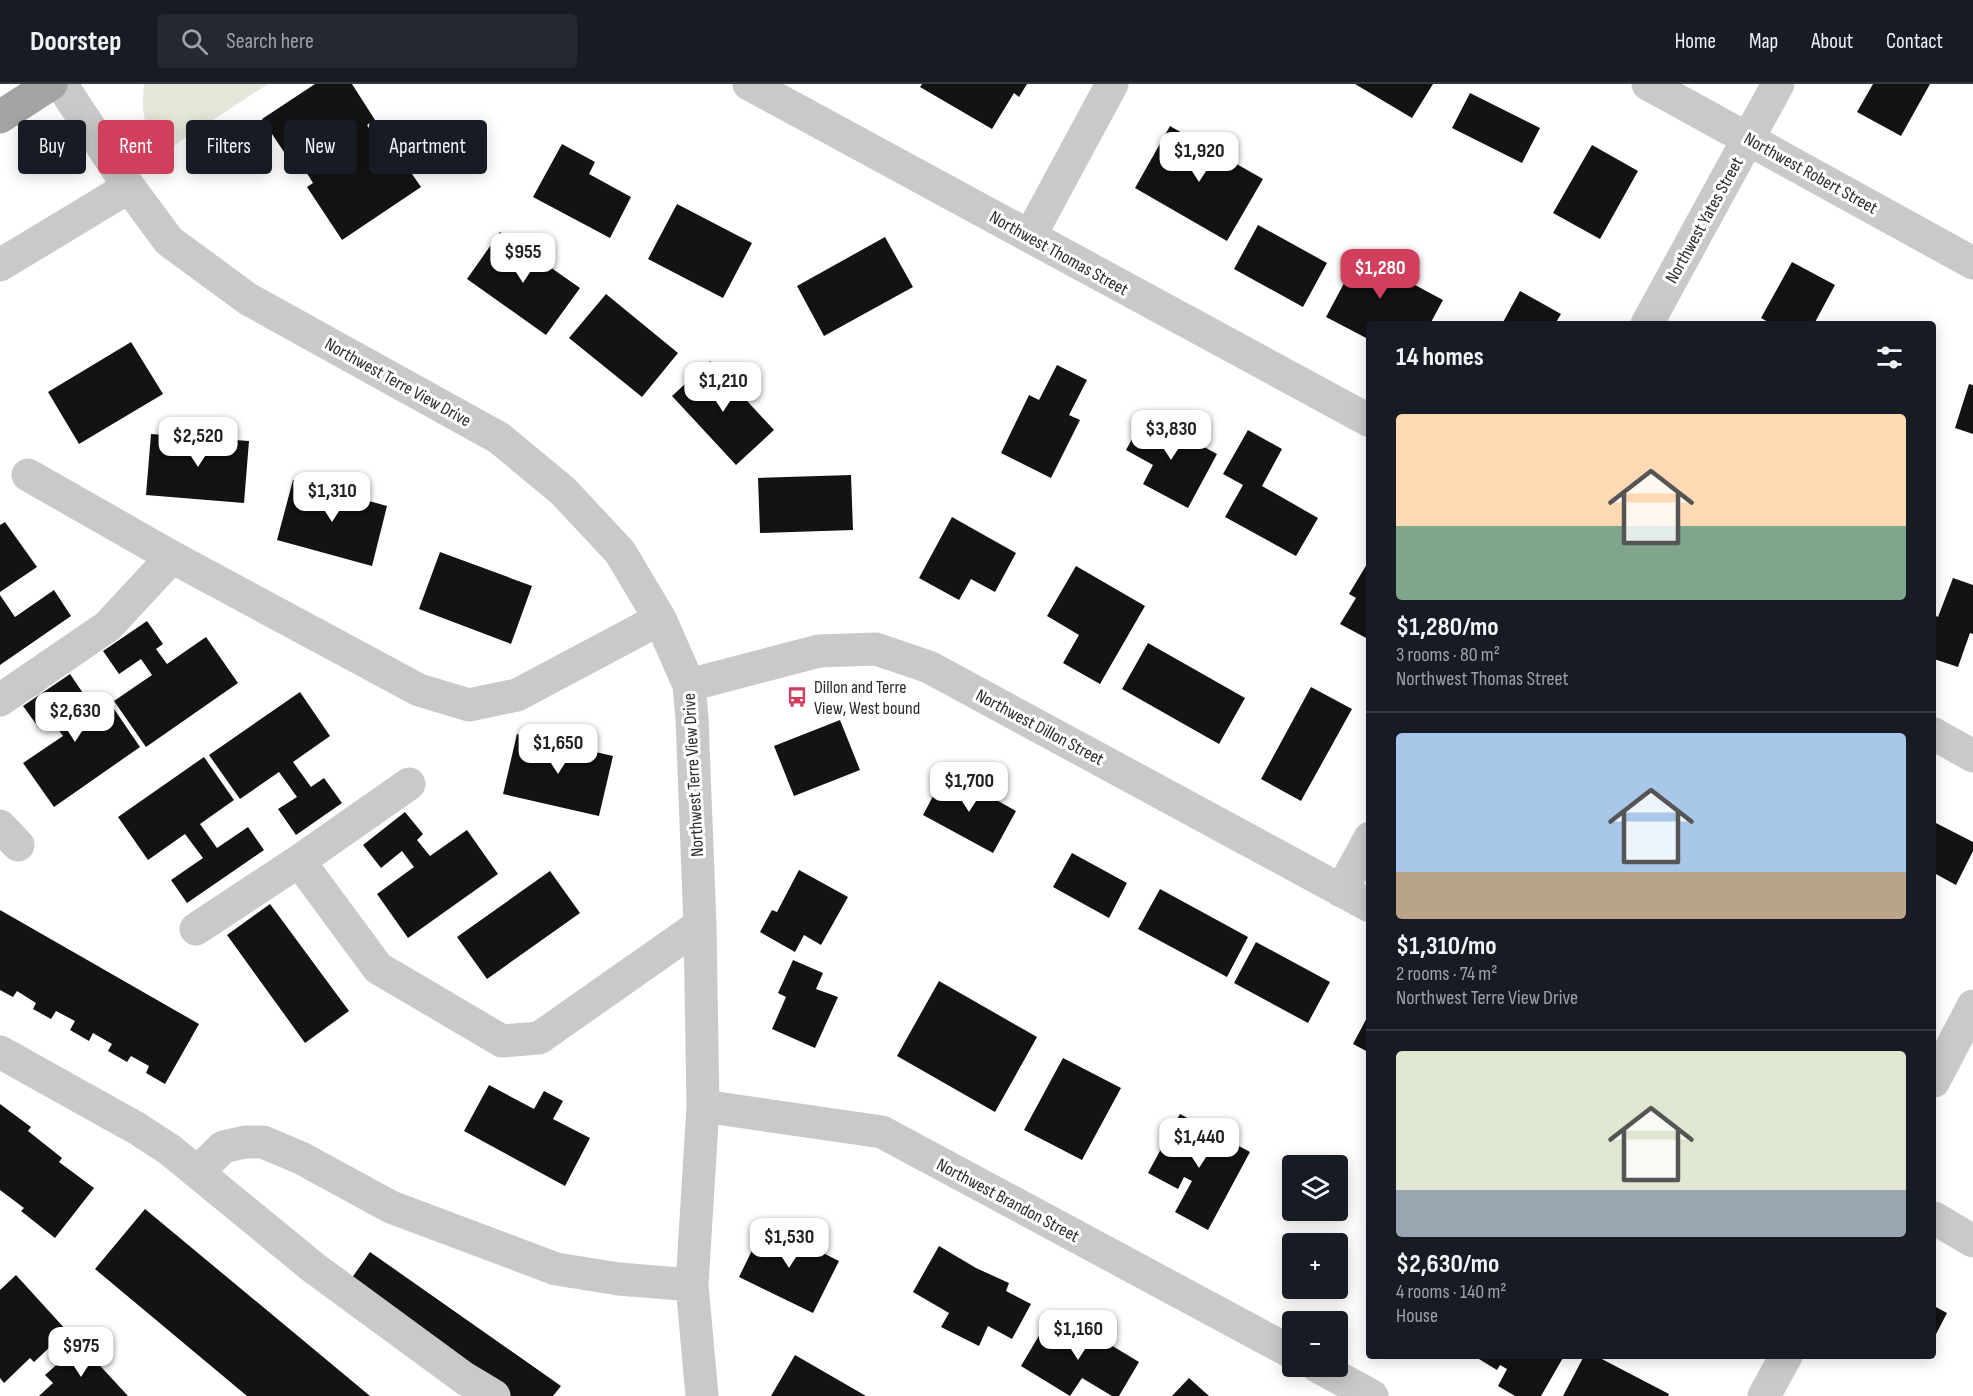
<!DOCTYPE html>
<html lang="en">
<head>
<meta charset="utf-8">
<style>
  :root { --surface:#171b24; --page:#242831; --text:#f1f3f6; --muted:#9ea1a6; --line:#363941; --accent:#d13f5d }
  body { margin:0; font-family:"Sofia Sans Condensed",sans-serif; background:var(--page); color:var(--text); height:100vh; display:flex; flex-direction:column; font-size:22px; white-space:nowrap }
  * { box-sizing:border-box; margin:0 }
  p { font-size:20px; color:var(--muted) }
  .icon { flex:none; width:33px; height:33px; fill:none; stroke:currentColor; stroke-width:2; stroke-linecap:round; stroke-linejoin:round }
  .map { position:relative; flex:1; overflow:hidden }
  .details { position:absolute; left:1366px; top:237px; width:570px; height:1038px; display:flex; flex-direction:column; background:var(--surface); border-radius:6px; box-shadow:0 3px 15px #0003 }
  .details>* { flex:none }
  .top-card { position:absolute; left:18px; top:36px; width:570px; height:54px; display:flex; gap:12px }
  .fabs { position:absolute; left:1282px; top:1071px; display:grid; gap:12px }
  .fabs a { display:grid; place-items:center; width:66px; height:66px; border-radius:6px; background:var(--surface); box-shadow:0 3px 15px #0003; font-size:30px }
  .price { position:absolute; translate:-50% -51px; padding:0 14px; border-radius:12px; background:#fff; color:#222; font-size:20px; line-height:39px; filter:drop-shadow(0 2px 3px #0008) }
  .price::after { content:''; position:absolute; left:50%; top:36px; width:18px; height:14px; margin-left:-9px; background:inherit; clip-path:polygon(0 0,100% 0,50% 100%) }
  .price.current { background:var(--accent); color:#fff }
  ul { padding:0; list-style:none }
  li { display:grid; align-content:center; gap:12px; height:318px; padding:0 30px }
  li+li { border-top:2px solid var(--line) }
  li span { display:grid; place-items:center; height:186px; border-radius:6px; color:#555 }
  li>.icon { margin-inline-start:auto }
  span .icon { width:108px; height:108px; fill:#fffc; stroke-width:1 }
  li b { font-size:26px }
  h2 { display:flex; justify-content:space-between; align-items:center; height:72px; padding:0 30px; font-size:26px }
  .chip { padding:0 21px; border-radius:6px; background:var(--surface); box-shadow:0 3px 15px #0003; font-size:21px; line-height:54px }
  .chip.current { background:var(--accent); color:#fff }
  header { display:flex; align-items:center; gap:36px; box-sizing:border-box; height:84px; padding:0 30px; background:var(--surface); border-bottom:2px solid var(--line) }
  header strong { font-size:28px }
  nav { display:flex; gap:33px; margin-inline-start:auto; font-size:21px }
  .search { width:420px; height:54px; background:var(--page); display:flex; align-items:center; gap:15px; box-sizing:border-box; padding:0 21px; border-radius:6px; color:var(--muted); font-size:22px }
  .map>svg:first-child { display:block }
</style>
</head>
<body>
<header>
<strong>Doorstep</strong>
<div class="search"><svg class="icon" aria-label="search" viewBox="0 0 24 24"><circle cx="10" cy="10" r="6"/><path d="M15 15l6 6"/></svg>Search here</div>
<nav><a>Home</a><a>Map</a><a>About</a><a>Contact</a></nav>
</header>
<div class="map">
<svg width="1973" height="1312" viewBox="0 0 1973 1312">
  <rect width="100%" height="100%" fill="#fff"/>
  <path fill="#e4e8da" d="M144,0H268L161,70C144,42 141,32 144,0Z"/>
  <path fill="#131313" d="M315,0H352L375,36L367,41L379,59L387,54L421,103L342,156L307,103L313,99L300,78L294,83L262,35Z
    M922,0H1027L1019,13L1014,9L992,45L920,3Z
    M1355,0H1433L1412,34Z
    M1873,0H1930L1901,52L1857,28Z
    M1470,9L1540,44L1522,79L1452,44Z
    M1170,42L1263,95L1227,157L1135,104Z
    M562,60L595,78L589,90L631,113L610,154L533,113Z
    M1592,61L1638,87L1600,155L1553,129Z
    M677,120L752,159L723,214L648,175Z
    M1258,141L1327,179L1303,223L1234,185Z
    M500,148L580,204L546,251L467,195Z
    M885,153L913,203L824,252L797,202Z
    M1359,171L1443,216L1430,240H1370V256L1326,233Z
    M1792,178L1835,201L1814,240H1772L1761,234Z
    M1520,207L1561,230L1555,240H1502Z
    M606,210L678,269L642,313L569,254Z
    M131,258L163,310L79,360L48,308Z
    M710,277L774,346L736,381L672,312Z
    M1057,281L1087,296L1069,331L1080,336L1051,394L1001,369L1029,311L1039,316Z
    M1969,300L1973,301V350L1955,344Z
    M1145,331L1217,370L1188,424L1143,400L1153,381L1126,366Z
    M1248,346L1282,365L1262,402L1318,434L1296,472L1225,433L1243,401L1223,390Z
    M151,350L249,357L244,419L146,411Z
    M851,391L853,446L760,449L758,394Z
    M293,396L387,422L372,482L277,456Z
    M952,433L1016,469L995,508L971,495L959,516L919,494Z
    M5,438L37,483L0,508V441Z
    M440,468L532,502L511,560L419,525Z
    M1370,475V556L1340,540L1356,514L1349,510Z
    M1076,482L1145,522L1100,600L1063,579L1079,551L1047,532Z
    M1953,494L1973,501V550L1970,549L1958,583L1934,575V531L1938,533Z
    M54,506L71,532L0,581V511L15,533Z
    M147,537L163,560L156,565L167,580L206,553L238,599L146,663L114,617L152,591L141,575L119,590L103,567Z
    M1148,559L1245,614L1219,660L1122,605Z
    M70,590L85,612L66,625L77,642L110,619L140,663L54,723L23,679L63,652L51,635L39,644L23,622Z
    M1311,603L1352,625L1301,717L1261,695Z
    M300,608L330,652L293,678L311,703L324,694L342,719L296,751L278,725L297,713L279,688L240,715L209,671Z
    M840,636L860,686L794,712L774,662Z
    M517,650L613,672L599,732L503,710Z
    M204,673L234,716L200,740L217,764L248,743L264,766L187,819L171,796L203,774L185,750L148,776L118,733Z
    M946,688L1016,727L993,769L923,731Z
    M405,728L423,750L417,756L430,772L467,746L498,790L408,854L377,810L414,783L402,767L381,784L363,761Z
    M1934,738L1973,758V767L1956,801L1934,789Z
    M1072,769L1127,799L1109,834L1053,803Z
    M799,786L848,813L821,861L804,851L795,868L760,848L772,826L777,828Z
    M550,787L580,829L487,895L457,853Z
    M1160,805L1248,853L1227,893L1138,845Z
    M270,820L349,927L305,959L227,851Z
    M0,826L199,940L165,1000L146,989L149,982L131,972L127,978L108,967L112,960L93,949L89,957L70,946L75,937L56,927L51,935L33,925L36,919L17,907L13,913L0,906Z
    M1256,858L1330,898L1308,939L1234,899Z
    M793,876L823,889L816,905L838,913L815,964L772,945L786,913L778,909Z
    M939,897L1037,953L995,1028L897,972Z
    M1370,928V969L1353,960Z
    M1063,974L1121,1004L1082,1076L1024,1046Z
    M489,1001L534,1025L544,1007L563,1017L553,1035L590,1054L565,1102L464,1047Z
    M0,1020L31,1043L28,1047L62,1074L59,1078L94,1104L55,1154L21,1127L24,1124L0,1106Z
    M1180,1030L1250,1068L1208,1146L1175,1128L1192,1097L1184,1093L1178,1105L1148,1089Z
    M145,1125L370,1312H247L95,1185Z
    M765,1140L839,1177L813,1229L739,1193Z
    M939,1162L976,1184L1009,1199L1006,1207L1031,1220L1012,1255L988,1242L979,1262L941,1243L949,1229L913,1208Z
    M370,1168L561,1302L553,1312H511L349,1198Z
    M16,1191L67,1247L34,1278L30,1274L4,1299L0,1294V1206Z
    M1934,1222L1947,1229L1934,1254Z
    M1050,1233L1092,1259L1096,1252L1139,1278L1119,1312H1112L1082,1294L1070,1312L1021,1282Z
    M80,1260L128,1312H39L53,1299L45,1291Z
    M795,1271L866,1312H771Z
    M1474,1272H1564L1541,1312H1515L1498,1302L1507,1285L1500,1281L1497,1286Z
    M1584,1272H1596L1669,1310L1668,1312H1563Z
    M1189,1294L1209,1312H1172Z"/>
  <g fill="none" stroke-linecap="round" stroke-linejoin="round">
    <path stroke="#c9c9c9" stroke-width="33" d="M61,0L129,103L169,157L248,215L499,354L563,407L620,468L660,535L689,601L692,634L700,841L703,1022L692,1201L702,1312
      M749,0L1370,337
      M1648,0L1973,179
      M1030,152L1112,0
      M0,181L129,103
      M1647,240L1778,0
      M28,391L172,473L419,606L469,621L517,611L660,535
      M689,601L819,567L876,565L929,583L1370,822
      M0,616L108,542L172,473
      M1934,650L1973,672
      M409,700L299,777L378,884L502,957L539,954L700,841
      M0,742L18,761
      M1341,807L1370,754
      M196,845L299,777
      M0,968L138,1045L170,1066L314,1184L464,1294L494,1312
      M1934,997L1973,922
      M703,1022L882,1048L1293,1269
      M198,1088L223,1063L245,1058H263L301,1074L391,1123L556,1185L619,1195L692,1201
      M1934,1134L1973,1157
      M1317,1282L1372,1312
      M1764,1312L1786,1272"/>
    <path stroke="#a4a4a4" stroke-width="33" d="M0,33L51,0"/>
  </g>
  <defs>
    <g id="bus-bare" transform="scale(1.62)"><path d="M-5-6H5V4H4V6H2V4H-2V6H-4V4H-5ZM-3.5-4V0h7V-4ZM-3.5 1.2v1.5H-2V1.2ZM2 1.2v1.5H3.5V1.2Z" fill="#d13f5d" stroke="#fff" stroke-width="2.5" paint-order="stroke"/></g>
  </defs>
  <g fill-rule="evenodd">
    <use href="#bus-bare" x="797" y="613"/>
  </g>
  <g text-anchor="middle" stroke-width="6" stroke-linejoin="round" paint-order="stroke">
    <g font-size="18" fill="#2c2c2c" stroke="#fff">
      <text transform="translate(1811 89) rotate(29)" y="6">Northwest Robert Street</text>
      <text transform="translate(1704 136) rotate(-61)" y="6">Northwest Yates Street</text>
      <text transform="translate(1059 169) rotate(29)" y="6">Northwest Thomas Street</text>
      <text transform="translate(398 298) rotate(29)" y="6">Northwest Terre View Drive</text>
      <text transform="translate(1040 643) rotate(28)" y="6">Northwest Dillon Street</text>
      <text transform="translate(693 691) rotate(-93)" y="6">Northwest Terre View Drive</text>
      <text transform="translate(1008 1116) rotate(28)" y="6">Northwest Brandon Street</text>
    </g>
    <g font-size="18" fill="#2c2c2c" stroke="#fff" text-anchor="start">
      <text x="814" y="609">Dillon and Terre<tspan x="814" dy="21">View, West bound</tspan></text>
    </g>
  </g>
</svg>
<div class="fabs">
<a><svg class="icon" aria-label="layers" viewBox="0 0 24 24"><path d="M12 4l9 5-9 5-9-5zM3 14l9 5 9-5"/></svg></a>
<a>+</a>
<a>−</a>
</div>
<b class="price" style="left:1199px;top:99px">$1,920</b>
<b class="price" style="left:523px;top:200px">$955</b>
<b class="price current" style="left:1380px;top:216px">$1,280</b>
<b class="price" style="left:723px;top:329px">$1,210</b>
<b class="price" style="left:1171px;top:377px">$3,830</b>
<b class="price" style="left:198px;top:384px">$2,520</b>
<b class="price" style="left:332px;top:439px">$1,310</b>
<b class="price" style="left:75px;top:659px">$2,630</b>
<b class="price" style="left:558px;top:691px">$1,650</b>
<b class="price" style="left:969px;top:729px">$1,700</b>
<b class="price" style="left:1199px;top:1085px">$1,440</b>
<b class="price" style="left:789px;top:1185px">$1,530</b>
<b class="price" style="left:1078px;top:1277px">$1,160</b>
<b class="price" style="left:81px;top:1294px">$975</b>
<div class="top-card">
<a class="chip">Buy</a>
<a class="chip current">Rent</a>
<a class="chip">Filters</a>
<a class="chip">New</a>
<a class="chip">Apartment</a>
</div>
<section class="details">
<h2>14 homes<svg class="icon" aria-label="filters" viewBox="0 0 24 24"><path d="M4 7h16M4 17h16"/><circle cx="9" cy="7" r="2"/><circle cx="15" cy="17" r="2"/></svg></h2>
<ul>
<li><span style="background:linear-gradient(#ffd9b3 60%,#7fa58c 0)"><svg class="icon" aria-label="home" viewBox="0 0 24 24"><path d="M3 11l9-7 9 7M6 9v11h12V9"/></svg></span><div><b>$1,280/mo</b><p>3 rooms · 80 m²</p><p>Northwest Thomas Street</p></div></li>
<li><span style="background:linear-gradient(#a9c7e8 75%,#b9a48a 0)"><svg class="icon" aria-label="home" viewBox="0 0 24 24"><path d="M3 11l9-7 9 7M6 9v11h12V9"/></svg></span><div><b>$1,310/mo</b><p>2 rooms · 74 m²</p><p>Northwest Terre View Drive</p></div></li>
<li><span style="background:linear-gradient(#dfe7d0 75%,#9aa5b1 0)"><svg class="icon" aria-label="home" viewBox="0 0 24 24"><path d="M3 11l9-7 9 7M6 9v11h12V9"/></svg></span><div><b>$2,630/mo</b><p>4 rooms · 140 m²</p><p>House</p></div></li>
</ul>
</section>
</div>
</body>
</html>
